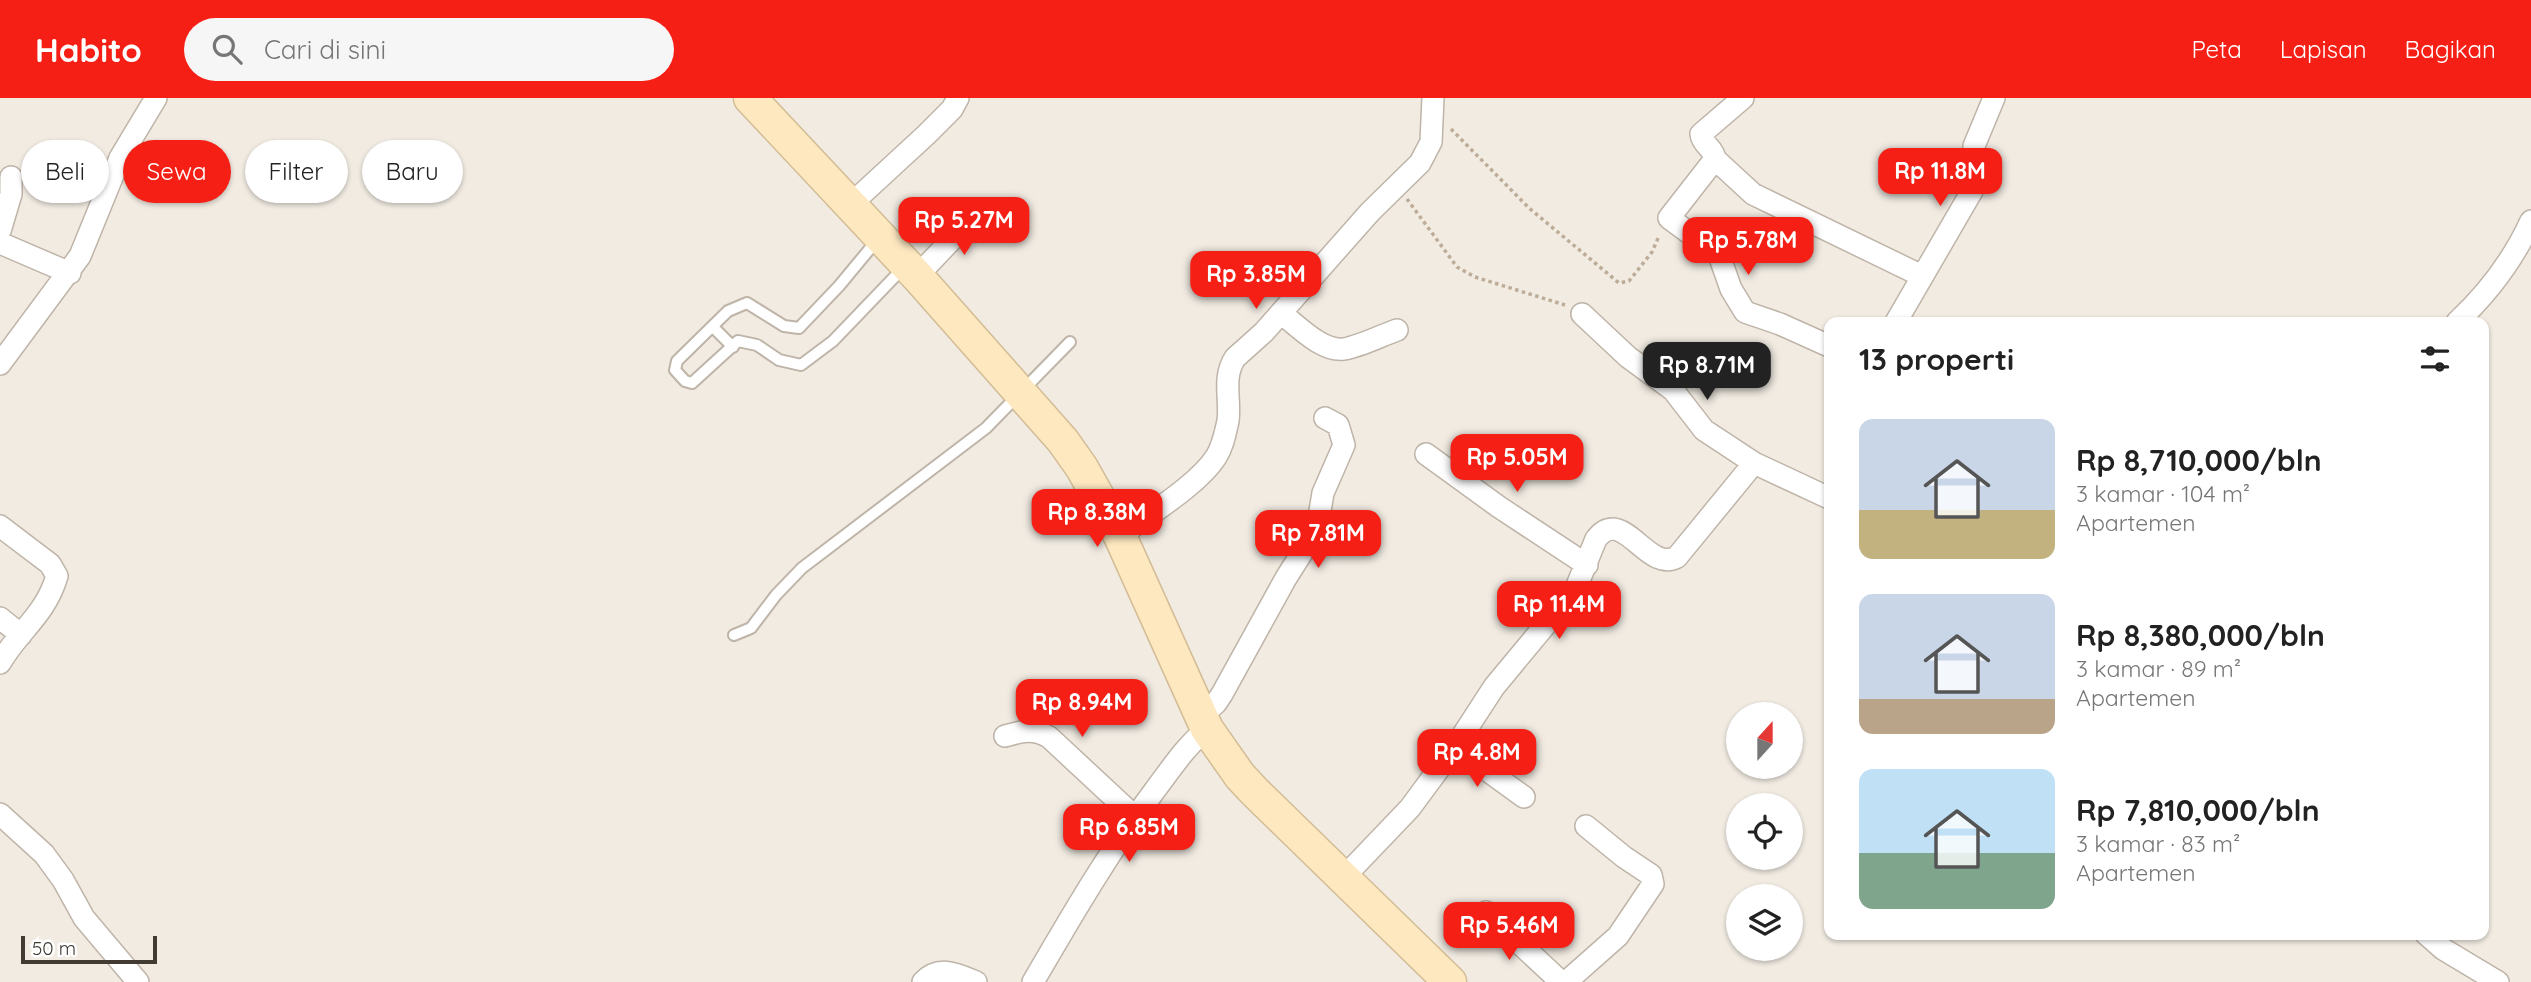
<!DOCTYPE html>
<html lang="id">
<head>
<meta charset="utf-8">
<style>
  :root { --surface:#fff; --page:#f6f6f6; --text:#222; --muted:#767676; --accent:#f51f15 }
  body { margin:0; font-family:Quicksand,sans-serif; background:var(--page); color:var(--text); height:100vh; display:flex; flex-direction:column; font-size:26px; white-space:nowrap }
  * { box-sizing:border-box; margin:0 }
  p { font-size:23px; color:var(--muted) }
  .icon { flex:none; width:38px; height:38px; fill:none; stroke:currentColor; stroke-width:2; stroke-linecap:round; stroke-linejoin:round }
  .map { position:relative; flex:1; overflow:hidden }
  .panel { position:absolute; left:1824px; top:219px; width:665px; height:623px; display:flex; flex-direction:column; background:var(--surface); border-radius:14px; box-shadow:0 2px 5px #0004 }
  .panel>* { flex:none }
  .guide { position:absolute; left:21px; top:42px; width:665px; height:63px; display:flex; gap:14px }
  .needle { width:46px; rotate:21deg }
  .controls { position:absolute; left:1726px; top:604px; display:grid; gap:14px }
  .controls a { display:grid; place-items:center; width:77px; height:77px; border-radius:50%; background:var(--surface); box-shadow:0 2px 5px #0004; font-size:35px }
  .scale { position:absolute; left:21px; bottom:18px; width:136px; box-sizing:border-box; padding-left:7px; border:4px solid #423b33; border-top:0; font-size:19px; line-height:24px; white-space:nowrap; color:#423b33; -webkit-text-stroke:5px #fff; paint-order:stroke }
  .price { position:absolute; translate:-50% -60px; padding:0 16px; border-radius:14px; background:var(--accent); color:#fff; font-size:23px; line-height:46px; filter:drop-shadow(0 2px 4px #0008) }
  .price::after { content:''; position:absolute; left:50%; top:42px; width:21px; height:16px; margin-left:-10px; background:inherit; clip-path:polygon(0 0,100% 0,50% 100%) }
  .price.on { background:#222; color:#fff }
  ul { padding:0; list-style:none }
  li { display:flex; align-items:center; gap:21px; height:175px; padding:0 35px }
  li span { display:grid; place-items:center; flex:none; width:196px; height:140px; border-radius:14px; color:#555 }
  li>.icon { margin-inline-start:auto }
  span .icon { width:84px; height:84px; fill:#fffc; stroke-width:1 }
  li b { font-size:30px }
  h2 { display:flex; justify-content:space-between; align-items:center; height:84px; padding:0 35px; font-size:30px }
  .chip { padding:0 24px; border-radius:32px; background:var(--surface); box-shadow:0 2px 5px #0004; font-size:24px; line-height:63px }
  .chip.on { background:var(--accent); color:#fff }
  header { display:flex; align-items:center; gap:42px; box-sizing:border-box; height:98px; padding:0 35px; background:var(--accent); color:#fff }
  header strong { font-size:33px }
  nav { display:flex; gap:38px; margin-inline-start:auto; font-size:24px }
  .search { width:490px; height:63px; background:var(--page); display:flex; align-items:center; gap:18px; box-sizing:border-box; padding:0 24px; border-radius:38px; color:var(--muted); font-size:26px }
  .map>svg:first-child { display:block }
</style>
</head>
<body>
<header>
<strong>Habito</strong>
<div class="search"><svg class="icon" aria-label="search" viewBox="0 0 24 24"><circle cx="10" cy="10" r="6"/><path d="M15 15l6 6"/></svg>Cari di sini</div>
<nav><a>Peta</a><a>Lapisan</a><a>Bagikan</a></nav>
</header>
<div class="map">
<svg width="2531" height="884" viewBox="0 0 2531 884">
  <rect width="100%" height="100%" fill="#f1ebe2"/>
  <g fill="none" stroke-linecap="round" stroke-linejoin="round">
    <g stroke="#bfb4a8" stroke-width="14">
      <path id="lane" d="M878,141L839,188L799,230L784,228L747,205L728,213L677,263L675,272L685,283L692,285L738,243L757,247L779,262L801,267L833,243L905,168
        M713,229L733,249
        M734,537L751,530L776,497L802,470L986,330L1070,244"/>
    </g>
    <g stroke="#bfb4a8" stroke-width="24">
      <path id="street" d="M1743,0L1701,36C1702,47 1714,50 1715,61L1753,96L1922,178
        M1715,61L1669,120L1719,157L1731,191L1745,214L1780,226L1829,248
        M850,107L926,37L952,11L958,0
        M0,133L11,96V79
        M0,145L70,175
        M917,178L981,111
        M1282,216C1298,228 1322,254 1344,251C1361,248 1380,238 1397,232
        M1582,216L1628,259L1673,292L1704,332L1754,365L1829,400
        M1896,224L1972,93L1974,48L1994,0
        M2457,224C2487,196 2514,160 2531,123
        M0,266L80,158L120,60L156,0
        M1426,356L1499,409L1587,467
        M0,428L50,466L57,478C45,518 19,532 0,565
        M1120,438C1148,417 1198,387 1216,359C1223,348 1225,336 1228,323C1231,302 1222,280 1235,260L1264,234L1370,114L1420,65L1431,44L1433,0
        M0,520L21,537
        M1200,619L1216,605L1222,596L1286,480L1317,431L1323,395L1344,347L1338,327L1325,320
        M1005,638C1022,633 1033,630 1049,639L1135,719
        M1455,649L1524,699
        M0,716L44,756L63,782L84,820L138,884
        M1344,779L1410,710L1455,649L1494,589L1576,490L1596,441C1623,406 1647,476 1677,459L1754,365
        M1486,814L1561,884
        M2426,836L2443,851L2498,884
        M923,884C939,867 957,876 976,884
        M1033,884C1072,817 1111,750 1158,688C1173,668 1187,647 1207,631
        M1566,884L1618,838L1653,786L1651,777L1624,759L1586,728"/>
    </g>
    <g stroke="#d3bc95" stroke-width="35">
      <path id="secondary" d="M750,0L917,178L1063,343L1082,370L1120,438L1207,631L1240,678L1254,693L1450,884"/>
    </g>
    <path stroke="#bdac97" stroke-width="3.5" stroke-dasharray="3.5 3.5" stroke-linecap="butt" d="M1451,31L1529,110L1619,185L1629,183L1652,154L1659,138
      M1407,101L1457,169L1475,179L1565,207"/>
    <use href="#lane" stroke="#fff" stroke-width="10"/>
    <use href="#street" stroke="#fff" stroke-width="21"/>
    <use href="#secondary" stroke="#fde8c0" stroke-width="32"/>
  </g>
</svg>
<div class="controls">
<a><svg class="needle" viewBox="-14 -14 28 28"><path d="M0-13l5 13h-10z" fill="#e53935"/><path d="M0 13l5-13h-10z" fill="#767676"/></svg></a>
<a><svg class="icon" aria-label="locate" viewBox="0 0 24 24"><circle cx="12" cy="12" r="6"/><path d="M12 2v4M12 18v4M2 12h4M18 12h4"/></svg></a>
<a><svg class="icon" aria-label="layers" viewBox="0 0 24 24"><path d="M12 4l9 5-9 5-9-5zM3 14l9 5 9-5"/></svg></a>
</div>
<div class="scale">50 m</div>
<b class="price" style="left:1940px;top:110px">Rp 11.8M</b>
<b class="price" style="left:964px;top:159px">Rp 5.27M</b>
<b class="price" style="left:1748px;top:179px">Rp 5.78M</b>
<b class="price" style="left:1256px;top:213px">Rp 3.85M</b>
<b class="price on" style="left:1707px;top:304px">Rp 8.71M</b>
<b class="price" style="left:1517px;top:396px">Rp 5.05M</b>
<b class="price" style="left:1097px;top:451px">Rp 8.38M</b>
<b class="price" style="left:1318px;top:472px">Rp 7.81M</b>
<b class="price" style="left:1559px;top:543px">Rp 11.4M</b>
<b class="price" style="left:1082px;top:641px">Rp 8.94M</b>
<b class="price" style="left:1477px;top:691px">Rp 4.8M</b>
<b class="price" style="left:1129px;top:766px">Rp 6.85M</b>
<b class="price" style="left:1509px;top:864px">Rp 5.46M</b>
<div class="guide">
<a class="chip">Beli</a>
<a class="chip on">Sewa</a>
<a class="chip">Filter</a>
<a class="chip">Baru</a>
</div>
<section class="panel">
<h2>13 properti<svg class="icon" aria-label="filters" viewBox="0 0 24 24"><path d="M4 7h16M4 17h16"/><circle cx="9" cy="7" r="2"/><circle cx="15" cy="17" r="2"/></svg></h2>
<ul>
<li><span style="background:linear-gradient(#c9d6e8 65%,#c2b280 0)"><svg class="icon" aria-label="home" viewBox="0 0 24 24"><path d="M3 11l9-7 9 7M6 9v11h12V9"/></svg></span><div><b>Rp 8,710,000/bln</b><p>3 kamar · 104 m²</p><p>Apartemen</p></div></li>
<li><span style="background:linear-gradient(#c9d6e8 75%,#b9a48a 0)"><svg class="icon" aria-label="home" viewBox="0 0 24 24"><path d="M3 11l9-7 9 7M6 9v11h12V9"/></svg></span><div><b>Rp 8,380,000/bln</b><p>3 kamar · 89 m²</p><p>Apartemen</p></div></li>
<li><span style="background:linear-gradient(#bfe0f5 60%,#7fa58c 0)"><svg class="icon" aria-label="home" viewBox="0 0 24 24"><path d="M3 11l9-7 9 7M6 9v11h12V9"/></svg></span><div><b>Rp 7,810,000/bln</b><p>3 kamar · 83 m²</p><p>Apartemen</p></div></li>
</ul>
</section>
</div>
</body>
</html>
